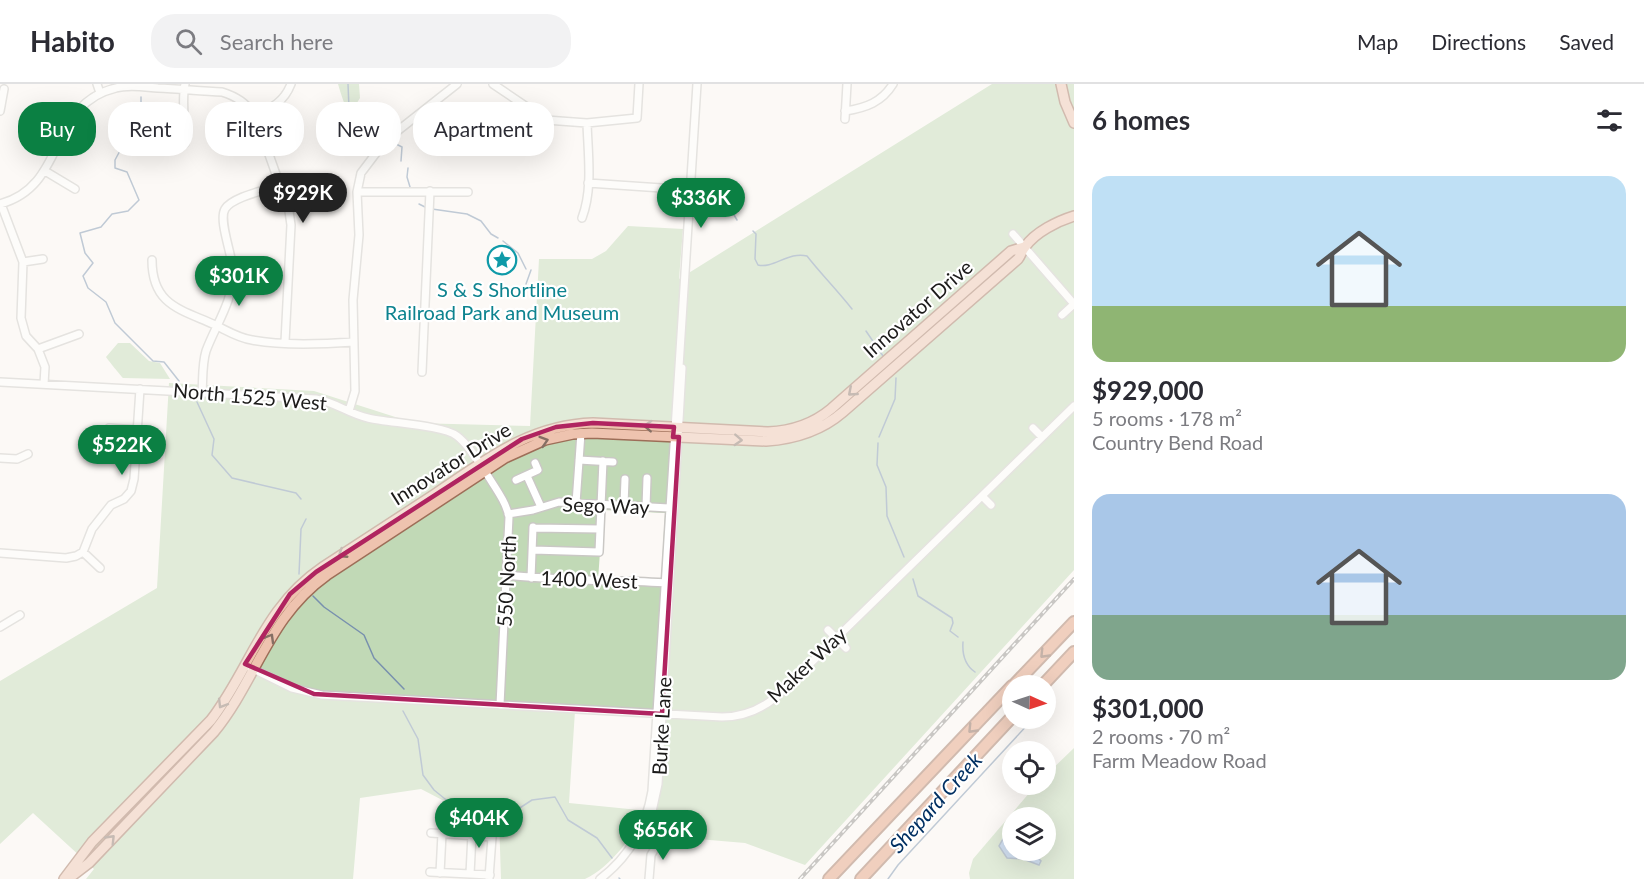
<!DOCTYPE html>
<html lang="en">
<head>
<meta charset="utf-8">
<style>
  :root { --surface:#fff; --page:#f2f2f3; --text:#2b2b33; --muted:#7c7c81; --line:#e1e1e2; --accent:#0b8043 }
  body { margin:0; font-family:Lato,sans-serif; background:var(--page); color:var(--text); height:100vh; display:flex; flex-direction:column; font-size:22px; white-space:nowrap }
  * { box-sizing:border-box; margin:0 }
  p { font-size:20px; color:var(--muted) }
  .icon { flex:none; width:33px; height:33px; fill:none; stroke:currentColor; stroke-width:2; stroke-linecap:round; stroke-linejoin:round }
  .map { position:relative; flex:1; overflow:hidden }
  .drawer { display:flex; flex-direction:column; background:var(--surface); width:570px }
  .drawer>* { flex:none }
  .top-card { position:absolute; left:18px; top:18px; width:570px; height:54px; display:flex; gap:12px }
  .needle { width:39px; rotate:93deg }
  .tools { position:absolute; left:1002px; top:591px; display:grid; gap:12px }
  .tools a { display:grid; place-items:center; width:54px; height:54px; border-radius:50%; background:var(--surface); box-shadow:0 6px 24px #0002; font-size:30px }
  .price { position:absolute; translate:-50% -51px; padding:0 14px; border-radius:21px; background:var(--accent); color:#fff; font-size:20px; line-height:39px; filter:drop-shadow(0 2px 3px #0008) }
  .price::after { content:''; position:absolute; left:50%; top:36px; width:18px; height:14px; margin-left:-9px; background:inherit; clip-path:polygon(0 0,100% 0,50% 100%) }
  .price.selected { background:#222; color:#fff }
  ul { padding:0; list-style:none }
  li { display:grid; align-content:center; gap:12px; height:318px; padding:0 18px }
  li span { display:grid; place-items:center; height:186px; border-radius:18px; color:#555 }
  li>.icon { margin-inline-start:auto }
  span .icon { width:108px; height:108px; fill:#fffc; stroke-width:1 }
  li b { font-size:26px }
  h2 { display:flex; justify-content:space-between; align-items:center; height:72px; padding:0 18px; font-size:26px }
  .pill { padding:0 21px; border-radius:24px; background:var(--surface); box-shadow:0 6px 24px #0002; font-size:21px; line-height:54px }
  .pill.selected { background:var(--accent); color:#fff }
  header { display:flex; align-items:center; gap:36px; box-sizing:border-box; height:84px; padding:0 30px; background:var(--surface); border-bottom:2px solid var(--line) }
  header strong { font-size:28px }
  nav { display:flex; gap:33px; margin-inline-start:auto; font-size:21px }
  .search { width:420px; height:54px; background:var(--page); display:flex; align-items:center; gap:15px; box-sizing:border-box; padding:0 21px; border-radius:24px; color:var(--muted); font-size:22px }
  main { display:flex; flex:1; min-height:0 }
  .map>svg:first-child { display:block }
</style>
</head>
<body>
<header>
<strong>Habito</strong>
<div class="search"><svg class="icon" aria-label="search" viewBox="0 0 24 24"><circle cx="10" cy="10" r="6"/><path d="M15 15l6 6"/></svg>Search here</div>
<nav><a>Map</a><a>Directions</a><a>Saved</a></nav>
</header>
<main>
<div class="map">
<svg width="1074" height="795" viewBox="0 0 1074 795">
  <rect width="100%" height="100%" fill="#fcf9f6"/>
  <path fill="#c1d9b6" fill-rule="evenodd" d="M338,0H359L360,14L355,22L361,30L365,49L372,52L374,55L368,63C354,45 344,22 338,0Z
    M992,0H1074V486L805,781L745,759L686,754L650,727C632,750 612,783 585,795H501L499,734L448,719L421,705L360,714L353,795H86L94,785L33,729L0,760V597L157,504L169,299L314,307L414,339L530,342L539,175H592L606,167L628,142L683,145L679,195ZM603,426L665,429L661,499L598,496ZM575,627L653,630L649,727L569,719Z
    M118,259H130L149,277L160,279L170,295L123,294C121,292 108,276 106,273Z
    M1074,664V795H970L969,789L973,775L1036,701L1046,700V691ZM1012,734H1046V766H1012Z"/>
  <path fill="#9fc2ee" stroke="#7890ae" stroke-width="1.5" d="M1003,755L1012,760V766L1020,767L1026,772L1037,773L1041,777L1039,781L1023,775L1007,774L999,762Z"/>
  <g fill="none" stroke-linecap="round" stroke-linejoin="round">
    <path stroke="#7890ae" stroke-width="1.5" d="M348,0L349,24L364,53L373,54
      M141,13V47L129,50L115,76V84L127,88L139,116L128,127L112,130L101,143L80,149L85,169L93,179L83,192L88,204L106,218L115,239L153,277L164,278L179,297
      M394,59L402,63L401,77
      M408,84L407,93L410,103
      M699,95L710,102
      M718,108L724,114L737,136
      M419,120L427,124
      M432,125L467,130L481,137L491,150L498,154
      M753,147L756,150L755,175L758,181C773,185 789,167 807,172C821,190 838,207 852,225
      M503,157L518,169L526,185
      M526,200L531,186
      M866,247L883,272
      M197,318L214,355L212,371L232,394L296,409L301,415
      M879,353L895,315L896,294
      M878,359L877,381L886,403L887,432L904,473
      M299,490L301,445L306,435
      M913,495L918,512L952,534L953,539L950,547L958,553
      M313,512L324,523L364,551L374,574L404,605
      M963,558C962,571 965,581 975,588
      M403,627L418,655L423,691L434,706L455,723L506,733L532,716L555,713L568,736L597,754L612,774
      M619,794L620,795
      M888,795L898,781L1031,637"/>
    <g stroke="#cac8c5" stroke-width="10">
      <path id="minor" d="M97,0L100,9
        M185,0C181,20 186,39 185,59
        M493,0L546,36L587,39L637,34L639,0
        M0,27L4,5
        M845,27C866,24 882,18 893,0
        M255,31C272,24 284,18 291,0
        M845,35L847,0
        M45,87L75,105
        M588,99L691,106
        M357,108H468
        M0,120C68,102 47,20 116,4C129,0 144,3 158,4C179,5 201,7 222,8C238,13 245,19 255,31L289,127L291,141L285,258
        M1,120L23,178L21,234L26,252L38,265L45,283L44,300
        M582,134C593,105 588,70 587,39
        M1013,150L1074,220
        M152,176C152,220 179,225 213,240C226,246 238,254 252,256C282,262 324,260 354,258
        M23,178L43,175
        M1062,231L1074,220
        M38,265L79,250
        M422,288L430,107
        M0,298L316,315C335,318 349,330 368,334C388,339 443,341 457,352C470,362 479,379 488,392C496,405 506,418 509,433L500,621
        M202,309C203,295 202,280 206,267C216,240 233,218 233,188C233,172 218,137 225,125C232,113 266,106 280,101
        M349,327L355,307L353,216L359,151L357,108L361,89L386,56L457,0
        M109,344L137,346
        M1033,344L1042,353
        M0,374L17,375L28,370
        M579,376L613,378
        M527,392L541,423
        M516,396L538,386L535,379
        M982,412L991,421
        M576,419L581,349
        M624,421L625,395
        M646,423L647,394
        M508,430L533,426L559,418L669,424
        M533,444L600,445
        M533,466L599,468L603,377
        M83,468L100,484
        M0,469L66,474L76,472L83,468L92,445L111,421L124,415L131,407L134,395L140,305
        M507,491C561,497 615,496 669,499
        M531,494L533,443
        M0,543L20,531
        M828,546L846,564
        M249,583L292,604L322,611L722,633C743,633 760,626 776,613L1074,322
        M643,745L661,754L651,771L649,795
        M431,749L492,753
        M640,754L651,732L658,700L682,284
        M430,788L490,791
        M440,789L442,750
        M470,790L472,751
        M489,794L493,740
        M600,795C629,773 646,743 652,707L697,0"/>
    </g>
    <g stroke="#9d6e58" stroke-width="12">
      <path id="major" d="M1061,0L1065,18L1074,39
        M64,795L92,758L211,636C252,582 263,524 323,483C360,459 398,434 435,410C486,376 529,341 593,339L768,348C791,347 813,340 831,325L1011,167L1024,163
        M68,795L89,779L214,648C257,595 268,533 327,491L505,374L545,356L573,350L592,349L766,357C795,355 821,347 843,328L1018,175C1021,171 1022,166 1025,163C1035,148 1058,137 1074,132"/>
    </g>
    <g stroke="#9d6e58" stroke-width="14">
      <path id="highway" d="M1013,602L1074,538
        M1042,602L1074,568
        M829,795L1012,602
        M861,795L1012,633"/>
    </g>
    <use href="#minor" stroke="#fff" stroke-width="7"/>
    <use href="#major" stroke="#eec3af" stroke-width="9"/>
    <use href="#highway" stroke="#e39b7a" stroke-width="10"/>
    <g stroke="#8c8a88" stroke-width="4">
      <path id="rail" d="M800,795L1074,495"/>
    </g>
    <use href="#rail" stroke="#fff" stroke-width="1.5" stroke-dasharray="4.5" stroke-linecap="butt"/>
  </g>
  <defs><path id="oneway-chevron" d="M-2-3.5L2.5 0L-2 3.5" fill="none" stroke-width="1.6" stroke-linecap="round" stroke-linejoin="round" transform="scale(1.5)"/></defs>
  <g stroke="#856f64">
    <use href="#oneway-chevron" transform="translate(852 308) rotate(139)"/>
    <use href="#oneway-chevron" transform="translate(648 342) rotate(-177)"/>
    <use href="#oneway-chevron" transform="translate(738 356) rotate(3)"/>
    <use href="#oneway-chevron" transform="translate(544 357) rotate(-17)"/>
    <use href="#oneway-chevron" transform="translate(342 470) rotate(147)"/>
    <use href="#oneway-chevron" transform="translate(270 554) rotate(-60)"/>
    <use href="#oneway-chevron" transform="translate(222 620) rotate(121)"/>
    <use href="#oneway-chevron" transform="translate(111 755) rotate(-46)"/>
  </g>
  <g stroke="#805b4a">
    <use href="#oneway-chevron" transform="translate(1044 570) rotate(134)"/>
    <use href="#oneway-chevron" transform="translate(972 645) rotate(134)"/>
  </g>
  <path d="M0 0H1074V795H0ZM593,339L674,343L673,353H679L662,630L314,610L245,580L290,510L316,488L522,355L556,343Z" fill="#fcf9f6" fill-opacity=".55" fill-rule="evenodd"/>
  <path fill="none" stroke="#b02460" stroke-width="4.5" stroke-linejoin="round" d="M593,339L674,343L673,353H679L662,630L314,610L245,580L290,510L316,488L522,355L556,343Z"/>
  <defs>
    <g id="sight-ring" transform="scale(1.5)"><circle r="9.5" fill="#fff" stroke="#0f9aa8" stroke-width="1.5"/><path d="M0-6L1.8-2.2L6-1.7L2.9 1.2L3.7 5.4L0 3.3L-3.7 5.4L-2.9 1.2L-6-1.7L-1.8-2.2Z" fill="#0f9aa8"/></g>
  </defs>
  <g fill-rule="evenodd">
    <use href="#sight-ring" x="502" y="176"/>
  </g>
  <g text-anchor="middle" stroke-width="4.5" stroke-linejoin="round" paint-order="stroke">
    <g font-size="20" fill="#0d838f" stroke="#fff">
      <text x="502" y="213">S &amp; S Shortline<tspan x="502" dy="23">Railroad Park and Museum</tspan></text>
    </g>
    <g font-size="20" fill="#1c1b1a" stroke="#fff">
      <text transform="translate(918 225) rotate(-41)" y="7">Innovator Drive</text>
      <text transform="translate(250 313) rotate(5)" y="7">North 1525 West</text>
      <text transform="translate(451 380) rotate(-32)" y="7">Innovator Drive</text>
      <text transform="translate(606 422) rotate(2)" y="7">Sego Way</text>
      <text transform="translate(589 496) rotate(2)" y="7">1400 West</text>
      <text transform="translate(507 497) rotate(-87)" y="7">550 North</text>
      <text transform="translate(807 581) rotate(-43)" y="7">Maker Way</text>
      <text transform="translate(662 642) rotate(-87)" y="7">Burke Lane</text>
    </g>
    <g font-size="21" font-style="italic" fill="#002f62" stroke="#fff">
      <text transform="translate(936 719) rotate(-48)" y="7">Shepard Creek</text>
    </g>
  </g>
</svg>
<div class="tools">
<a><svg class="needle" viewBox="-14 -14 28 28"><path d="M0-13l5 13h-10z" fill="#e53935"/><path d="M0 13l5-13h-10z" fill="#7c7c81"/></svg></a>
<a><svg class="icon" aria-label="locate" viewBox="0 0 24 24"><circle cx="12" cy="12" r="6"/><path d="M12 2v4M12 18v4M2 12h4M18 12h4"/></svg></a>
<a><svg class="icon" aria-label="layers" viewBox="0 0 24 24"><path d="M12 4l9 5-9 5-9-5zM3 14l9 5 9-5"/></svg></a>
</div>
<b class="price selected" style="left:303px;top:140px">$929K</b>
<b class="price" style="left:701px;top:145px">$336K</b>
<b class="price" style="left:239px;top:223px">$301K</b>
<b class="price" style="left:122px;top:392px">$522K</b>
<b class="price" style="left:479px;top:765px">$404K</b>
<b class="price" style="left:663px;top:777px">$656K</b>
<div class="top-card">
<a class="pill selected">Buy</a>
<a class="pill">Rent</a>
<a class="pill">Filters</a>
<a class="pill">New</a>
<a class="pill">Apartment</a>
</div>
</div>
<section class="drawer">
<h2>6 homes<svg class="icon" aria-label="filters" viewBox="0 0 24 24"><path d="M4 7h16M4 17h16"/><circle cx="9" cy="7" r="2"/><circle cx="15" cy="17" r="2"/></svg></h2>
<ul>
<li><span style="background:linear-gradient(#bfe0f5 70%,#8fb573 0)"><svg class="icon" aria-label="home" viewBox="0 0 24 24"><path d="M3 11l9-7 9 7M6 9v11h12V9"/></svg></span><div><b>$929,000</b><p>5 rooms · 178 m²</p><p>Country Bend Road</p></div></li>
<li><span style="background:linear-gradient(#a9c7e8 65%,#7fa58c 0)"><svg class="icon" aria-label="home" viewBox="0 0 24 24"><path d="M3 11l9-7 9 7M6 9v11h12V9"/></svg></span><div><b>$301,000</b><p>2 rooms · 70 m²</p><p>Farm Meadow Road</p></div></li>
</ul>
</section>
</main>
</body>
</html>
